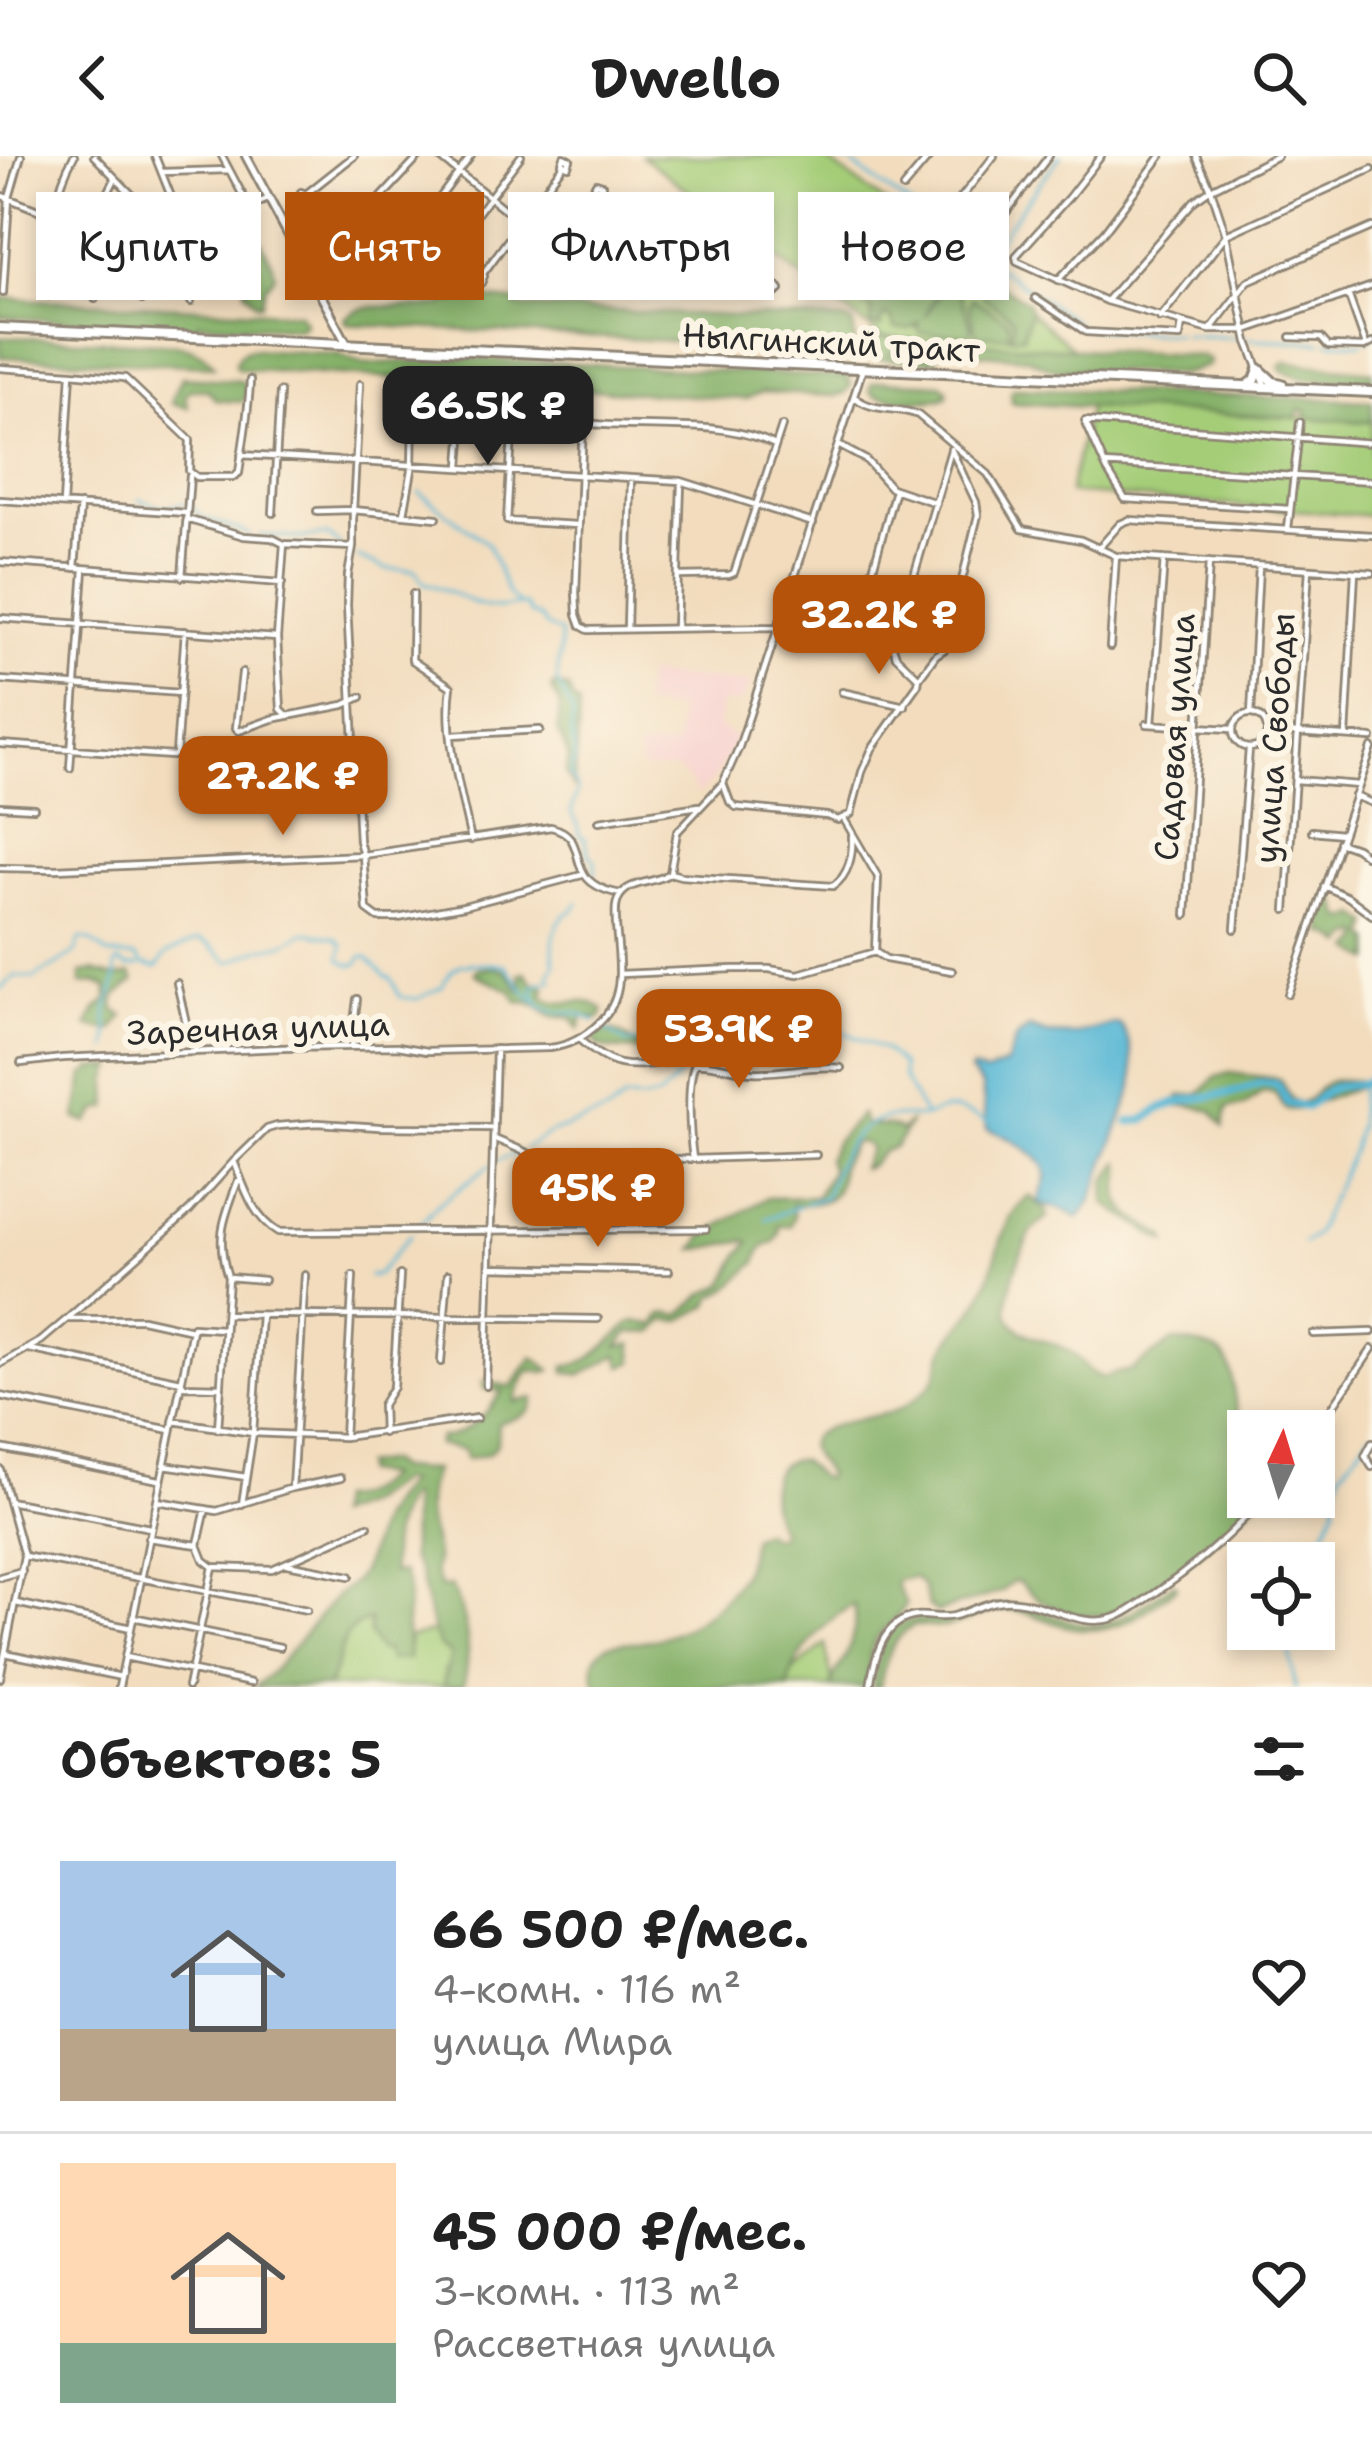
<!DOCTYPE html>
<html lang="ru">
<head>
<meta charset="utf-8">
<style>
  :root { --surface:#fff; --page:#f2f2f2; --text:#222; --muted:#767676; --line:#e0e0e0; --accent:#b45309 }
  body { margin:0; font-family:"Shantell Sans",sans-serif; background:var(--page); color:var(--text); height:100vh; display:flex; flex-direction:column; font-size:45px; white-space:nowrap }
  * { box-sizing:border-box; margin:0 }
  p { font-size:39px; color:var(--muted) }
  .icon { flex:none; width:66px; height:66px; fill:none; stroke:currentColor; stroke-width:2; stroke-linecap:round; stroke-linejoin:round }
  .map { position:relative; height:1531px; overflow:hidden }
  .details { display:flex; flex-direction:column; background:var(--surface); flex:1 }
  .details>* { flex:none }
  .guide { position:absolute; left:36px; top:36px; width:1302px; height:108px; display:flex; gap:24px }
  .needle { width:78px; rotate:4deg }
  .buttons { position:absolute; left:1227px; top:1254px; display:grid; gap:24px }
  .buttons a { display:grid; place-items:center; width:108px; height:108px; border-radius:0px; background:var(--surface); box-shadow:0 6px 18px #0003; font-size:60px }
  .price { position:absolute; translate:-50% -102px; padding:0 27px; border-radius:24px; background:var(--accent); color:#fff; font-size:39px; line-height:78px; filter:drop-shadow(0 3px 6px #0008) }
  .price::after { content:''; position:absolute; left:50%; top:72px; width:36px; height:27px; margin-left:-18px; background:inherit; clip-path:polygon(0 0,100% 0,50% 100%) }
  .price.current { background:#222; color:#fff }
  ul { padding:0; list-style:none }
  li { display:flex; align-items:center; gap:36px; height:300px; padding:0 60px }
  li+li { border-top:3px solid var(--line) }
  li span { display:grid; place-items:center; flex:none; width:336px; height:240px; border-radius:0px; color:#555 }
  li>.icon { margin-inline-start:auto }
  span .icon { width:144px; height:144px; fill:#fffc; stroke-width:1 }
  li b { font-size:51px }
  h2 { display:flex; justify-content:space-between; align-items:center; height:144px; padding:0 60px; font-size:51px }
  .tag { padding:0 42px; border-radius:0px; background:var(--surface); box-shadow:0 6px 18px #0003; font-size:42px; line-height:108px }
  .tag.current { background:var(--accent); color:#fff }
  header { display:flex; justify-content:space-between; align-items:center; height:156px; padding:0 60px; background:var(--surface); font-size:54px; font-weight:700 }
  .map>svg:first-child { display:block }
</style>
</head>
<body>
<header><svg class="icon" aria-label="back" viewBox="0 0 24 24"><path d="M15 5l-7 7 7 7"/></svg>Dwello<svg class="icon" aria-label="search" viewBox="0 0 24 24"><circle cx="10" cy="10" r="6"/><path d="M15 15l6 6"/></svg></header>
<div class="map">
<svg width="1372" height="1531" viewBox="0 0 1372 1531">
  <rect width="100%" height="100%" fill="#fcf5e5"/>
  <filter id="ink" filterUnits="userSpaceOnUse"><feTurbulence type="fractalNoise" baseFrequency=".00833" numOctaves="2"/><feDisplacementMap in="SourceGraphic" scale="24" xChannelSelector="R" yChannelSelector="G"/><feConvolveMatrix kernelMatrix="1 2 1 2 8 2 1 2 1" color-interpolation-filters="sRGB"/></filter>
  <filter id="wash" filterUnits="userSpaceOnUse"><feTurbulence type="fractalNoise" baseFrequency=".004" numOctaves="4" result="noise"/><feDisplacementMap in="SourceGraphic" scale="48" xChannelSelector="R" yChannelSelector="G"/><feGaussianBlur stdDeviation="2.7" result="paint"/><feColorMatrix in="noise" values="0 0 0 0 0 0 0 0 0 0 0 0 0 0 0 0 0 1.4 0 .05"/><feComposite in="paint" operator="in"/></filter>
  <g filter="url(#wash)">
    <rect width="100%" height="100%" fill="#f2dcbd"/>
    <path fill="#f7d0cd" d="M646,518L752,527L740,547H721L718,571L737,582L713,625L696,638L692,627L676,613H641L638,592L676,591L678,553L642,550Z"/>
    <path fill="#a5cd78" stroke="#687c52" stroke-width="3" d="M642,0H821L980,115L1074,193L883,182Z
      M1089,250L1372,266V360L1069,337Z
      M370,1464L409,1488L408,1482L433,1476L440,1491L451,1498L450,1510L445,1514L443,1531H327C344,1506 335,1473 370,1464Z
      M825,1488L833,1531H774Z"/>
    <path fill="#84b068" stroke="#586e4a" stroke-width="3" d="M248,61L273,109L275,119L265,132L261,148H257L245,134L246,89L225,80L219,69L221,63L234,68Z
      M870,119L933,123L939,127V134L925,160L946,129L958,131L971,171L970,179L921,177L917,172L920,166L910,173H895L891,162L886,160L880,164L881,171L871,170L872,153L860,145L855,135L858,122Z
      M979,128L1001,130L1027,146L1030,155L1023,180L1012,181L1013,162L982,140Z
      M462,140L512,145L517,146V151L844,164L853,167L855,187L853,191L846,194L359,169L346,167L345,162C370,140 414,158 444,148C451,146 456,142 462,140Z
      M0,142L299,157L305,166L302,171L297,173L198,167L195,172L0,161Z
      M972,142L1008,165L1009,180L976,179L969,149Z
      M868,180L942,185L949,188L950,192L945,197H886L932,200L938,206L876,203L870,201L873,196L865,194L861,189L864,182Z
      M10,181L175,188C189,191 207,197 214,210L0,201V182Z
      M976,187L1201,200L1210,205L1209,209L1184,218L1053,213L1028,202L975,197L970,191Z
      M254,193L337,198L365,208L461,202L844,221L849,223L851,229L845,237L835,240L762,236L746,243L238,213L235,208C239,197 243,194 254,193Z
      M1286,206L1372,215V226L1306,223L1282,214L1280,210Z
      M182,221L240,225L247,229L245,243L240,246L216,244L208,234L193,233L185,238L188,251L172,248V244Z
      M881,225L941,228L947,233V240C928,248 898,244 876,240L870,235L871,228Z
      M1014,232L1372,245V266L1307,262L1304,254H1299L1297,262L1012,247L1011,235Z
      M554,529L568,532L572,543L579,549C578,577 578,605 573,631L565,617L569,602L558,574L560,547L551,533Z
      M1335,739L1342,761L1349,763L1357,759L1370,768L1367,780L1372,785V805L1353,794L1362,784V778L1353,780L1345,789L1331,779L1324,778L1323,760L1329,742Z
      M497,811L507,815L520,835L523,832L519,818L525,816L532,825L545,831L543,841C563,855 586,836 603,854L602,860L597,863L583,860L579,873L570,861H552L531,847L517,846L511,835L475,818L477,813Z
      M93,815L115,821L131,818L134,825L115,841L114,853L124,860L112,875L87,870L97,853L107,844V831L97,827L81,828V817Z
      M678,866L682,871L677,884L695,893V897L688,908L682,906L675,897L607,893L599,890L593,883L594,878C615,870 623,878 637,890L654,880L663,869Z
      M114,911L108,925L109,951L98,954L88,967L76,962L84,920L93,912Z
      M1229,917L1279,923L1291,943L1299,947C1316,943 1318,928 1333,925C1342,922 1354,926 1364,925L1367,928C1357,933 1347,935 1336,939C1317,946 1307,955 1285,953L1275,937L1264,935L1244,950L1227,952L1224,970L1212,955L1189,949L1174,950L1180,940L1199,938L1216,921Z
      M861,958L864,967C879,972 886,966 901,975L911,965L896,990L882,996L870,1010L862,1012L870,992L862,986L853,987L840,1011C842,1045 822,1049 792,1049L794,1060L790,1070H779V1079L774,1087L765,1090L759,1097L756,1107L728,1133L713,1141L708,1150L680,1165L665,1164L654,1176L628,1177L618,1190L632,1188L634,1206L622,1210L618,1199L581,1219L565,1216V1210C594,1210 611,1180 635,1165L655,1169L661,1159L669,1157L680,1159L704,1138L724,1129L740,1098L750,1086L746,1084L694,1094L705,1078L766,1042L816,1041L831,1015L827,1003L836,985Z
      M1120,1006C1125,1018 1120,1022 1119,1034C1117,1058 1148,1070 1165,1080L1167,1086L1154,1080L1105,1047L1106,1025Z
      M1030,1040L1046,1054L1047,1061C1045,1063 1034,1072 1033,1074C1022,1089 1000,1148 1011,1164C1022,1182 1051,1184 1069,1195C1087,1206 1081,1216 1105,1222L1112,1218L1131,1214L1173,1185C1187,1188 1209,1188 1220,1197C1242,1215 1223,1257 1255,1275H1248V1341H1261L1234,1364L1207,1392L1125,1451L1104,1460L1071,1458L1039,1444L1018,1426H1013L1001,1436L937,1456L928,1450L923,1430L914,1421L897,1424L896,1429L906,1448C900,1462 887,1467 878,1480C867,1495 870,1513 867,1531H831C833,1517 839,1514 845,1502C852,1487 858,1464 854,1449C831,1457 787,1507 789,1531H597C592,1515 590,1499 607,1490C617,1485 633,1487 644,1485C683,1480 723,1452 742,1417C748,1407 749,1393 752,1381L763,1375L771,1381L780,1379L781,1375C766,1353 763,1302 800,1304L819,1321L825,1323L827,1318C821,1310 807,1297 810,1286C815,1267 879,1261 895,1255C905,1251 926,1236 932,1227C939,1218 939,1203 945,1192C954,1175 969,1163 978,1147C998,1115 997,1062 1030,1040Z
      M533,1201L551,1214L545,1217L533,1214L525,1220L514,1246L534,1242C532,1262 515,1262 498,1267L497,1288L488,1298L466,1303L464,1294L437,1289L439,1282C466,1280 488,1258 502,1235L484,1233L483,1225L511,1231Z
      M387,1305L397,1313L434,1314C428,1330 425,1347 428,1365C431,1383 440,1397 434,1415L441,1432L450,1430C468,1461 472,1497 463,1531H443L451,1498L440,1491L433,1476L419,1415L411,1402V1342H407C392,1366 389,1389 392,1417L402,1416C412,1436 406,1449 406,1470C406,1482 409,1491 408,1503L389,1505L386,1495L379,1494L369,1478V1464C335,1473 343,1507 327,1531H254L274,1514L337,1439C369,1420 367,1397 379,1366C386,1351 397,1339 407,1326L400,1325L364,1349L334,1360L336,1343C356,1343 372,1334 386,1320L363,1317V1309Z
      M1174,1427L1177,1431C1137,1462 1111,1485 1058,1468C1041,1462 1023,1454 1004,1454C986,1454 968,1466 950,1470C938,1473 926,1469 913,1470C889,1485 885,1504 880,1531H873C875,1507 882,1469 912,1464C927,1461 943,1467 958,1462C981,1456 996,1446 1021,1450C1044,1454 1069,1468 1092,1469C1118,1470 1154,1441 1174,1427Z"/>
    <path fill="#56b7d5" stroke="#407180" stroke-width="3" d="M1116,868L1121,869C1132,886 1135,911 1133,932L1091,1046L1079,1062L1064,1054L1039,1047C1039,1038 1046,1029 1046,1019C1046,1000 1003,978 987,973L982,930L970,916L972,913L986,917L1006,908L1016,882L1029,872L1047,878L1074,879Z"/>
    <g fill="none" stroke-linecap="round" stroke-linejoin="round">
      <path stroke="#56b7d5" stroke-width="3" d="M842,1L850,7
        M854,10L984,102L1060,0
        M985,103L1076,166
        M1083,172L1177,178
        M1183,179L1245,182
        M1250,183L1321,186
        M1367,185L1372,182
        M1328,186L1362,187
        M419,336L488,388L508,438L518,448
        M139,343C154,350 168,353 184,347
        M190,349L203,362L250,378
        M260,379L296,382L328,379L340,389
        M346,394L349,396
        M358,401L387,413L415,414L424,427C448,432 469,449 494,452C505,453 514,448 525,449L531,459L538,460L546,470L561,477L557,526L573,557L571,574L575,602L570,619L578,633L571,656L577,666L579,679L585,682L589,698L595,705V717L591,722
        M0,833L15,820L34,822L75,797L80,783L90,784L109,799L137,801L142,808L157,812L166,798L198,784L207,787L229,806L260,793L283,788L306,776L336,782L343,789L340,803L348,808L356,809L362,801H367L385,820L391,822L400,841L417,843L442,831C456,798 474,810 504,808C517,824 534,854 556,856C576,858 575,855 595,865
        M537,844L533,832L536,828L552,825L549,819L555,808C550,790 554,760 573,755L578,746
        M601,871L627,887H640L655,877L706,871L744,878L754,885L767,902L783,906L793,902L827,869L885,894L902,909L903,921L925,961C952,947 963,955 989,966
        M108,892C111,880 107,873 107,861C107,842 119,828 115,810L119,806L128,811L139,810
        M525,992L550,977L609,956L625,943L645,944L660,940L699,898L719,886L728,875
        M497,1005L517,996
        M805,1048L825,1041C836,1008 848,971 886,962C898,959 913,961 925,961
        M766,1063L800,1050
        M417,1072L437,1049L491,1009
        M1303,1088L1315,1079L1352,994L1358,971L1361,929
        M369,1120L377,1119L410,1079
        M1310,1407L1335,1352V1336L1341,1316L1372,1276
        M1288,1473L1287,1480L1295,1531"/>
      <path stroke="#56b7d5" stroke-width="8" d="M1129,966L1144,964L1160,953L1182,945L1237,936L1262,927L1275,928L1279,931L1287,947L1306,951C1316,946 1321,937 1332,932C1347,926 1358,933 1372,922"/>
    </g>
  </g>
  <g filter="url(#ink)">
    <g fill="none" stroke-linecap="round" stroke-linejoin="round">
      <g stroke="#8e8474" stroke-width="10">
        <path id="minor" d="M94,0L148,55L239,57L267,43
          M155,0L178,58
          M222,0L250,53
          M438,0L592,123L774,135
          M1101,0L1069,41L1016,100L1017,105L1106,145L1210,174H1246L1372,130
          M1196,0L1211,33L1226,79L1248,186L1265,229
          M564,1L570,4L568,10L562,7Z
          M162,16L229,14
          M596,27L602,29L599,36L593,33Z
          M903,32L930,0
          M301,36L307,39L304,45L298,42Z
          M306,38L354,0
          M0,39L98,78
          M628,52L634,55L632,61L626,58Z
          M949,57L994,0
          M661,79L667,82L664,88L658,86Z
          M986,83L1049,0
          M334,88L339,93L333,97L330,92Z
          M337,89L420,0
          M306,113L330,94
          M378,117L384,120L382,126L376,123Z
          M428,117L434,119L431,125L425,123Z
          M432,117L521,0
          M584,117L627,60
          M383,118L471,0
          M478,118L484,120L481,127L475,124Z
          M482,119L563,9
          M524,122L530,125L528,131L522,128Z
          M529,123L595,35
          M1058,124L1104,76L1161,0
          M660,127L662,88
          M777,130L780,134L777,136L774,133Z
          M3,137L9,42L21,0
          M1348,138L1366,189
          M49,140C52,93 49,42 74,0
          M1035,142L1086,176L1180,181L1182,167
          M95,143C97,102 94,60 115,23
          M142,144L148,55
          M1106,145L1194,45L1211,33L1277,0
          M191,146L195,58
          M1160,162L1226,79L1372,13
          M1210,174L1248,125L1372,71
          M1291,181L1321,182L1328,190L1364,191L1372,187
          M0,212L71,217L63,348
          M71,217L125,222L190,284L189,315L197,321H233L239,317C243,286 249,255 250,224
          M360,228L353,354V391L348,419L347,449L359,685L363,699L367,754L378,762H398L464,750L582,719
          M568,240L567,259L573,265C635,277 719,260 775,289
          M856,242C874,257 898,250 918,259L988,318L1022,373L1081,384L1116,400L1372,417
          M401,250L423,251
          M513,261L507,365L577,369
          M583,267L576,436L577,459L581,470L588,474L780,471
          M840,290L866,304L891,332L936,347
          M241,299L681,325L813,367
          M1104,308L1372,325
          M460,310L464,256
          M0,344L186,357
          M1289,353L1125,343L1107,314L1085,265L1372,287
          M317,355L353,354L437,362
          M273,357L280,236
          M404,358L412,314L413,251
          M186,363L244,380L272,382L284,388L353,391
          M1288,373L1300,266
          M284,388L277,482L281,553L288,560
          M1099,392L1120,368L1129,364L1372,379
          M0,406L282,427
          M75,412L80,349
          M678,420L729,419L734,417L782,270
          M182,421L190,320
          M413,438L412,504L451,531C444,578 461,638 471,684
          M864,445L895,334
          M0,462L277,482
          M676,472L681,328
          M627,473L631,323
          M1110,491L1116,400
          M242,517L236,572L239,575L272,563L344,549L361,541
          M919,522L936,499L945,493L978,359L976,346L951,293
          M0,524L181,537
          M842,536L905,550
          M1233 575a17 17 0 1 1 34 0a17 17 0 1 1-34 0Z
          M1251,558L1259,410
          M1147,568L1231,573
          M1152,568L1164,403
          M1267,575L1372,582
          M452,579L540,574
          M1346,580L1355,416
          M0,588L173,600L176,598L185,475
          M70,612L84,413
          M1296,624L1359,629
          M723,627L730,646L736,651L827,660L838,664L851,658L862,616L872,593L918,528L919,522L896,500L893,491L951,294
          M1355,640L1372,647
          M0,650L34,652
          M844,663L878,721L875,796
          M599,665L699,650
          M1312,675L1342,678
          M1339,686L1356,692L1372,704
          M0,712L56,713L363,699L551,671C596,682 556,726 621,738
          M670,717L681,720L833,730C849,720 853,698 852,680
          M1324,730L1348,741L1372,759
          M1286,754L1309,413
          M1186,759L1209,406
          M1235,773L1249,593
          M620,818L733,813H769L798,818L875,796L886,803L952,815
          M177,827L190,884L196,894
          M1288,838L1372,592
          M579,883C615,916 630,911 676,905
          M351,891L357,843
          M21,907L63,902L281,892L398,890L427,895L549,892C569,890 585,881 599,867C628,840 618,804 616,768C616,759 614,748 620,740C630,724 656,728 670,717L677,676L723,627L739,591L863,212
          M495,983L542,1003H693L816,999
          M693,1003C690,981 686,926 695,908C713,906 733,915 753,916C782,918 813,908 841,912
          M234,1005C244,1030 253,1062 278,1076L706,1073
          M491,1111L669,1115
          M228,1121L264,1124
          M227,1158L598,1163
          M67,1163H142L192,1174L119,1531
          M193,1171L223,1173
          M1313,1178L1372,1176
          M29,1193L181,1225L184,1230L221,1231
          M441,1206L448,1118
          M0,1208L41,1185L67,1163L190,1054L234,1005L267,973L277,970L318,967L379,971L494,972
          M486,1230L496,893
          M0,1240L171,1274
          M173,1265L253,1277L344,1281L477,1262
          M218,1273L228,1121C215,1082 224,1062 238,1025
          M383,1277L382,1249L393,1231L400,1119
          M1314,1278L1372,1193
          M344,1281L353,1120
          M0,1292L159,1324
          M1365,1300L1372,1287
          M1365,1300L1372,1311
          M164,1309L246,1321
          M0,1313L24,1400L0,1522
          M292,1332L305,1119
          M9,1345L150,1372
          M157,1345L217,1355L292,1332L341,1322
          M242,1348L253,1277L261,1159
          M148,1382L198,1389L204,1404L213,1411L272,1413L368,1370
          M198,1388L206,1353
          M24,1400L307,1454
          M287,1408L350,1420
          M0,1421L22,1415
          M16,1447L131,1472
          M133,1461L280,1491
          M5,1497L121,1521
          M125,1501L251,1527
          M188,1531L213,1411
          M870,1531C874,1503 882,1464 917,1460C929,1459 941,1463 954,1460C975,1454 992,1442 1016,1445C1048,1448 1081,1473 1114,1462C1129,1457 1141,1446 1154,1438C1196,1410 1231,1379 1264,1341"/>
      </g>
      <g stroke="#8e8474" stroke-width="12">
        <path id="tertiary" d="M246,0L347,188"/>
      </g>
      <g stroke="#8e8474" stroke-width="14">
        <path id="secondary" d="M0,172L1372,236
          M1247,230L1255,224L1259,213L1273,226L1282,228"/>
      </g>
      <use href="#minor" stroke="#fff" stroke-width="4.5"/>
      <use href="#tertiary" stroke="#fff" stroke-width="6"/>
      <use href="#secondary" stroke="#fff" stroke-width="8"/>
    </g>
  </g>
  <g text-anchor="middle" stroke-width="12" stroke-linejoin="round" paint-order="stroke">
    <g font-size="33" fill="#2b2b2b" stroke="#fcf5e5">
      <text transform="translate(831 186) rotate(3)" y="12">Нылгинский тракт</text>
      <text transform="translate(1174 581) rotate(-86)" y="12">Садовая улица</text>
      <text transform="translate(1274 582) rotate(-86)" y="12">улица Свободы</text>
      <text transform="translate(258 872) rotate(-2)" y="12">Заречная улица</text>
    </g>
  </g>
</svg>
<div class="buttons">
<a><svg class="needle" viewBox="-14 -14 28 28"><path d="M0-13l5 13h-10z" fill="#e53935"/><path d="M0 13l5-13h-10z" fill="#767676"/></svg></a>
<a><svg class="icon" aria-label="locate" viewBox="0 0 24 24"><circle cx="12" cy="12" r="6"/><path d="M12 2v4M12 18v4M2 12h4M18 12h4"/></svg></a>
</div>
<b class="price current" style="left:488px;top:312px">66.5K ₽</b>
<b class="price" style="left:879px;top:521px">32.2K ₽</b>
<b class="price" style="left:283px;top:682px">27.2K ₽</b>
<b class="price" style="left:739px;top:935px">53.9K ₽</b>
<b class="price" style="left:598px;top:1094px">45K ₽</b>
<div class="guide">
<a class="tag">Купить</a>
<a class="tag current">Снять</a>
<a class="tag">Фильтры</a>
<a class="tag">Новое</a>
</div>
</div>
<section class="details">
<h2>Объектов: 5<svg class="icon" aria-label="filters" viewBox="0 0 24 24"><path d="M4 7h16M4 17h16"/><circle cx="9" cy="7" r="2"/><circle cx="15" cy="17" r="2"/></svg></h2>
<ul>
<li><span style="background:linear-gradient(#a9c7e8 70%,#b9a48a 0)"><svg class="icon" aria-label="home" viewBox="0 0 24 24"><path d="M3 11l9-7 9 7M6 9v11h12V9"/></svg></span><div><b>66 500 ₽/мес.</b><p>4-комн. · 116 m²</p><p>улица Мира</p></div><svg class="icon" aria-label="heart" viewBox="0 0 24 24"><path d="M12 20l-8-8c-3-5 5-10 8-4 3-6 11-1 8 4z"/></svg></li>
<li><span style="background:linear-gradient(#ffd9b3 75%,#7fa58c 0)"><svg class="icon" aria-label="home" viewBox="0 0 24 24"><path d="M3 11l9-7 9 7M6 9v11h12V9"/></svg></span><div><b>45 000 ₽/мес.</b><p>3-комн. · 113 m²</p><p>Рассветная улица</p></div><svg class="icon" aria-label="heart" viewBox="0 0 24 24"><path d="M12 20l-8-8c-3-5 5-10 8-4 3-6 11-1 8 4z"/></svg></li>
</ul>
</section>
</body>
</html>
